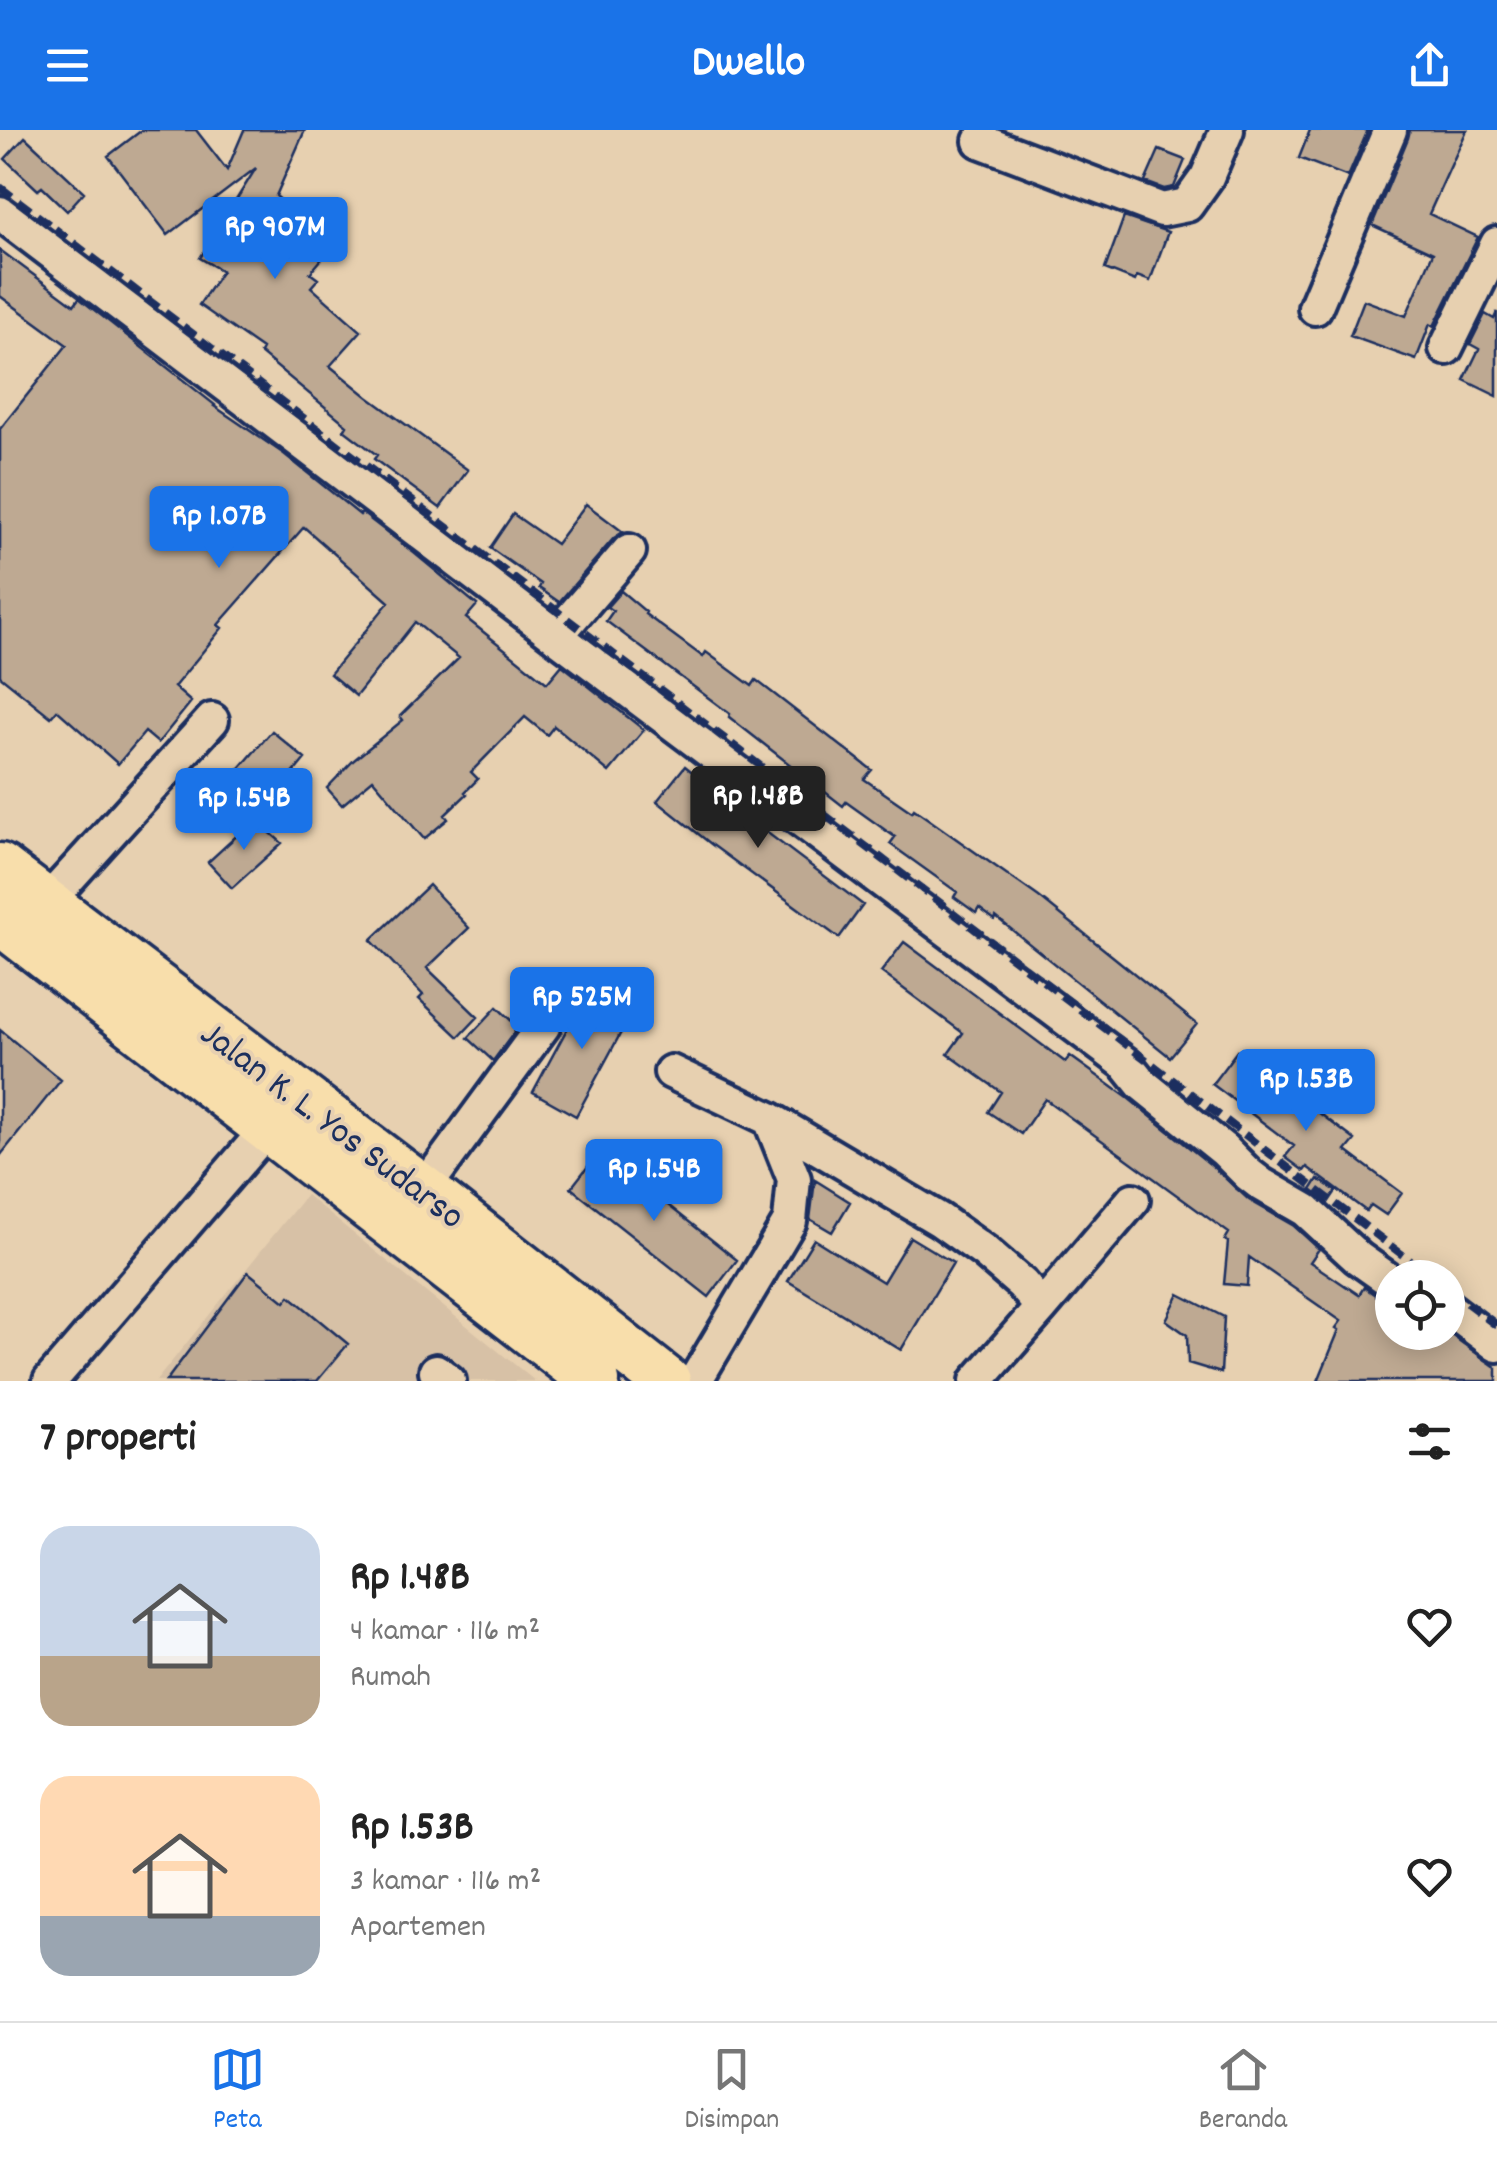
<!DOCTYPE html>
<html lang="id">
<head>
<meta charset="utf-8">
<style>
  :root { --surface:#fff; --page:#f6f6f6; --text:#222; --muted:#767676; --line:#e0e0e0; --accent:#1a73e8 }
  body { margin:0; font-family:Dekko,sans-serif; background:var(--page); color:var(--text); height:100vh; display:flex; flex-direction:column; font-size:38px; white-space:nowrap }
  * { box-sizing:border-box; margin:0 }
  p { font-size:32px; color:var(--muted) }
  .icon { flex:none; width:55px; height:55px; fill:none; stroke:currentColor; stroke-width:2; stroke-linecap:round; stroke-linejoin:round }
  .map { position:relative; height:1251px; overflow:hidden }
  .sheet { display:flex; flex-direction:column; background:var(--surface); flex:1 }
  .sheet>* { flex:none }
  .fabs { position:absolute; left:1375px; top:1130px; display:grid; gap:20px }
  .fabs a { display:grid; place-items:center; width:90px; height:90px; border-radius:50%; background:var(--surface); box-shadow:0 5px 25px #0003; font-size:50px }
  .price { position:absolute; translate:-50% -85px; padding:0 22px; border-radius:10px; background:var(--accent); color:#fff; font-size:32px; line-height:65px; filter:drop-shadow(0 2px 5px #0008) }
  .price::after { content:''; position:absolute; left:50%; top:60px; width:30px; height:22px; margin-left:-15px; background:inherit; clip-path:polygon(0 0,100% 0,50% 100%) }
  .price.current { background:#222; color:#fff }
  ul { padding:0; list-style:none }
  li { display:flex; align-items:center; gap:30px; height:250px; padding:0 40px }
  li span { display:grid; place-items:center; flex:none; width:280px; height:200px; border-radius:30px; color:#555 }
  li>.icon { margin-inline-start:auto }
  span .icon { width:120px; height:120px; fill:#fffc; stroke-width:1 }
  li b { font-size:42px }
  h2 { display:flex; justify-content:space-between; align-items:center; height:120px; padding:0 40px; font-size:42px }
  header { display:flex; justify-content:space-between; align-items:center; height:130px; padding:0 40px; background:var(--accent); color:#fff; font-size:45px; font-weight:700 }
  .dock { display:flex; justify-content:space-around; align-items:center; height:140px; border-top:2px solid var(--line); background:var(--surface); font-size:28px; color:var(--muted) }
  .dock a { display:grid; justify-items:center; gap:5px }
  .dock .current { color:var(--accent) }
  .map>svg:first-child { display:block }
</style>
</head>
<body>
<header><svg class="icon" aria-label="menu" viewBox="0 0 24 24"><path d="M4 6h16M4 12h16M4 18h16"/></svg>Dwello<svg class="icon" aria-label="share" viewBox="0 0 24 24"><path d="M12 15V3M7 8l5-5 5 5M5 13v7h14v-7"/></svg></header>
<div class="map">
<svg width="1497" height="1251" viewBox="0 0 1497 1251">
  <rect width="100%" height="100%" fill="#e7d0b0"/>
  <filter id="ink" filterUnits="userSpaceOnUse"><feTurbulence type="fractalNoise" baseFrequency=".01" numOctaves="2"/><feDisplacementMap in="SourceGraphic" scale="20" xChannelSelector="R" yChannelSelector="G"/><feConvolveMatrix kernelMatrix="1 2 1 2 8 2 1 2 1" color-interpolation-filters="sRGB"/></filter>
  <g filter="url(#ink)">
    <path fill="#d7c1a6" d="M306,1065L535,1251H156Z"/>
    <path fill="#bea992" stroke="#1b2f5e" stroke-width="2.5" d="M142,0H196L227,40L244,0H305L276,66L333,116L310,143L318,149L311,157L361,201L330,236L368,267L468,340L440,378L374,329L377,325L344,300L347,295L260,223L262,219L199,175L222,141L200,128L256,38L168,105L108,26Z
      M1310,0H1368L1348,47L1299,28Z
      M1410,0H1467L1429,84L1478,107L1434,196L1430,194L1416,230L1350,206L1364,170L1406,186L1433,123L1372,95L1408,8Z
      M25,7L84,62L67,81L42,57L38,60L5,29Z
      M1159,20L1185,30L1174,57L1164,59L1145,52Z
      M1124,87L1168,102L1150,151L1137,146L1135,151L1105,139Z
      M0,120L74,175L79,168L215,275L214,276L284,324L360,385L362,383L414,423L477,475L466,488L547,553L562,535L644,600L609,642L554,596L547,605L525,587L471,642L478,649L465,662L467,664L445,685L448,689L424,709L373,649L342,675L327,658L354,630L403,590L400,586L459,528L415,492L356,566L330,544L389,472L304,397L218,495L222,498L174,557L191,572L158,613L145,602L118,634L57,580L51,587L0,546V299L67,215L0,166Z
      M1497,182V266L1464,250L1479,219L1470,214L1485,184L1494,189Z
      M586,374L623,402L614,408L559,472L539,458L541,454L490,418L513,384L556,414Z
      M621,461L646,482L645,484L703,527L706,522L752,556L756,550L872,640L864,649L912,682L914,679L1039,767L1197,894L1170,927L996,787L995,790L979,778L976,783L954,767L957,762L890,714L895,707L846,672L843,676L729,587L730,584L606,491L613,481L607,477Z
      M272,601L305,629L268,674L235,644Z
      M685,636L719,664L724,657L744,672L737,680L863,775L839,808L711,714L657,671Z
      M255,689L282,713L232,758L208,732Z
      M429,755L469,798L427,838L478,887L459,907L419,869L423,865L371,810Z
      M904,812L1065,932L1070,926L1128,968L1211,1035L1249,1070L1294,1096L1319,1119L1310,1132L1359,1165L1364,1157L1381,1169L1392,1172V1202H1447L1497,1238V1251H1318L1339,1200L1336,1198L1341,1191L1249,1127L1247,1156L1224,1154L1228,1112L1225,1110L1229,1103L1045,969L1021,1004L988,982L1001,962L948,924L963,903L881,842Z
      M589,858L632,882L576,986L533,962Z
      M497,877L518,897L493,931L468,908Z
      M0,900L61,950L0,1026Z
      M1237,921L1355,1010L1346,1021L1402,1063L1386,1085L1371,1075L1366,1081L1307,1037L1304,1041L1285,1027L1294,1016L1212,954Z
      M600,1021L737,1130L709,1167L571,1058Z
      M1318,1049L1336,1061L1328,1073L1311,1060Z
      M815,1050L850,1072L832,1102L810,1089Z
      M910,1107L953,1133L901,1220L788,1151L814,1109L883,1152Z
      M248,1142L285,1172L290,1166L348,1214L317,1251H166Z
      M1179,1164L1224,1187L1221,1243L1188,1233L1187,1205L1166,1190Z"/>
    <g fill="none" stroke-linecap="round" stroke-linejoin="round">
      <g stroke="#1b2f5e" stroke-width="40">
        <path id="minor" d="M980,11L1162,80L1187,75L1207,47L1227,0
          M0,83L556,506L1126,934L1142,954L1224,1020L1248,1044L1261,1054L1306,1080L1358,1128L1392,1152
          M1315,178L1390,0
          M1446,218L1497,114
          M556,506L629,421
          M46,773L212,590
          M671,942L770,989L940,1090L985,1122L1022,1154L1042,1177L977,1251
          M423,1060L544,895
          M1042,1177L1133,1070
          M1448,1178L1497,1215
          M436,1241L449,1251
          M50,1251L269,997
          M695,1251L790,1091L794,1049L770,989"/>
      </g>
      <g stroke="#1b2f5e" stroke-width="55">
        <path id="highway" d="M0,738L423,1060L666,1251
          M0,790L595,1251"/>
      </g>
      <use href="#minor" stroke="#e7d0b0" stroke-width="32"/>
      <use href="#highway" stroke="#f8deab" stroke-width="48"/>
      <path stroke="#1b2f5e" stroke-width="8" stroke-dasharray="15 8" stroke-linecap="butt" d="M0,57L1433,1148
        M1448,1159L1497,1196"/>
    </g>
  </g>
  <g text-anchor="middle" stroke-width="8" stroke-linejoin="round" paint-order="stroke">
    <g font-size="38" fill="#1b2f5e" stroke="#e7d0b0">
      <text transform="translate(334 993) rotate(37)" y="13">Jalan K. L. Yos Sudarso</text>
    </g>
  </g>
</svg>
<div class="fabs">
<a><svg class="icon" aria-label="locate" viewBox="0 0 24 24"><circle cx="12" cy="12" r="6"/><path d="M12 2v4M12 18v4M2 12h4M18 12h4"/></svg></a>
</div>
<b class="price" style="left:275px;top:152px">Rp 907M</b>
<b class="price" style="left:219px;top:441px">Rp 1.07B</b>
<b class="price current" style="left:758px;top:721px">Rp 1.48B</b>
<b class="price" style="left:244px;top:723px">Rp 1.54B</b>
<b class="price" style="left:582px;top:922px">Rp 525M</b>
<b class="price" style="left:1306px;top:1004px">Rp 1.53B</b>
<b class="price" style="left:654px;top:1094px">Rp 1.54B</b>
</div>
<section class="sheet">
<h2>7 properti<svg class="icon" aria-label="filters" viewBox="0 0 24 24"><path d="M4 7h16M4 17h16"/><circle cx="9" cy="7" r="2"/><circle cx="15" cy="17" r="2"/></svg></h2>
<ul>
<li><span style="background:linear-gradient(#c9d6e8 65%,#b9a48a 0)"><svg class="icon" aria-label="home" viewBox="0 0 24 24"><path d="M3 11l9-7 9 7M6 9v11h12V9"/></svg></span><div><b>Rp 1.48B</b><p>4 kamar · 116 m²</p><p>Rumah</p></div><svg class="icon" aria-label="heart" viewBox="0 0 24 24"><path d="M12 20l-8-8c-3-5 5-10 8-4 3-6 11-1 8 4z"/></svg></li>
<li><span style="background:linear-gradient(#ffd9b3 70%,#9aa5b1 0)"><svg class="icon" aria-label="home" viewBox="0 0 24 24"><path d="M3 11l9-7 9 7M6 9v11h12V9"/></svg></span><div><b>Rp 1.53B</b><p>3 kamar · 116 m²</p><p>Apartemen</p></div><svg class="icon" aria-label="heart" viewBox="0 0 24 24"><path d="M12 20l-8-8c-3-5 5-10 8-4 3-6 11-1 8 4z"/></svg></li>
</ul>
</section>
<nav class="dock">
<a class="current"><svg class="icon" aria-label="map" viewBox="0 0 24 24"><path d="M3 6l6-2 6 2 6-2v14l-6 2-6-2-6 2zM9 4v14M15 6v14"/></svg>Peta</a>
<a><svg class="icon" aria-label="saved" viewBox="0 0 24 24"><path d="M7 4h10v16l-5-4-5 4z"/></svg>Disimpan</a>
<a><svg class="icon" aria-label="home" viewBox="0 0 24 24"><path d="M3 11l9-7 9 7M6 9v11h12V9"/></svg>Beranda</a>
</nav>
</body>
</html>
